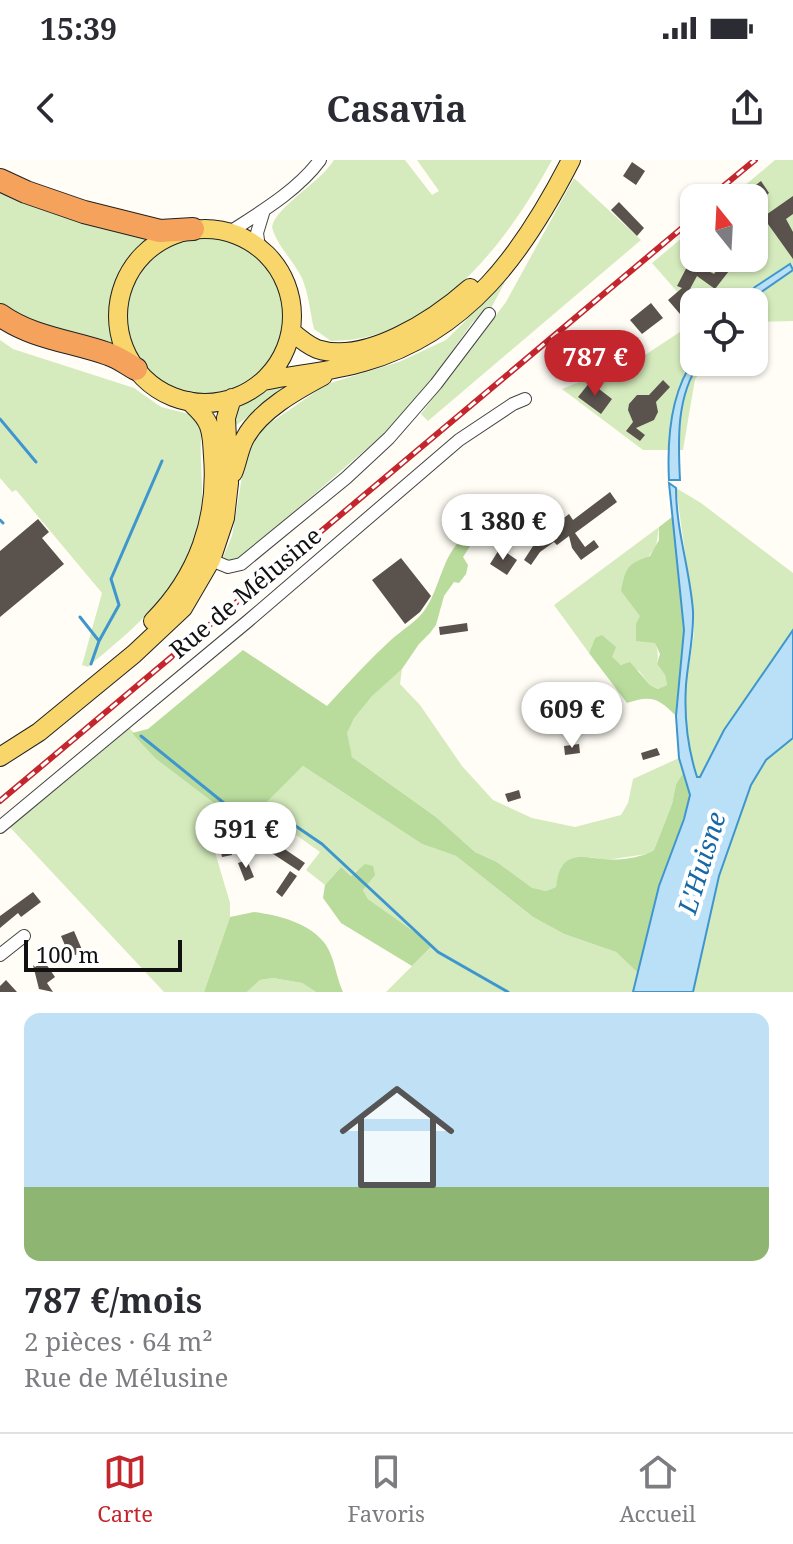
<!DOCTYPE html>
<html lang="fr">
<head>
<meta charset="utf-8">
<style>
  :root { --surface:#fff; --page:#f7f7f7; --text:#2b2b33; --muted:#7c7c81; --line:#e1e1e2; --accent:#c4262e }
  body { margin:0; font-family:"Noto Serif",serif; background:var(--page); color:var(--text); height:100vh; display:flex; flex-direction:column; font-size:30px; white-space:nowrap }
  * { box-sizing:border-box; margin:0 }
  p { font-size:26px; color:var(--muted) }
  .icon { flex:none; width:44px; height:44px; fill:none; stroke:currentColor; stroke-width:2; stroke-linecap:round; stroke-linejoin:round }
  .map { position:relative; height:832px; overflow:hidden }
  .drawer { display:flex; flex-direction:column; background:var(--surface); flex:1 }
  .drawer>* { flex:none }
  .needle { width:52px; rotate:342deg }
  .buttons { position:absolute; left:680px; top:24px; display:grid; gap:16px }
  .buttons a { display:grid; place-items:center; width:88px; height:88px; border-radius:16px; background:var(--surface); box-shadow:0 2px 6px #0004; font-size:40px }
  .scale { position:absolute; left:24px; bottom:20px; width:158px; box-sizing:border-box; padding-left:8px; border:4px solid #111; border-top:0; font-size:22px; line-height:28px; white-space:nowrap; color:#111; -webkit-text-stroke:6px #fff; paint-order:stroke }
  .price { position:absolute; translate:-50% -68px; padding:0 18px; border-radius:28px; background:#fff; color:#222; font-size:26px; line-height:52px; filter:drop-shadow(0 2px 4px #0008) }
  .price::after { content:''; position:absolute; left:50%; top:48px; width:24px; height:18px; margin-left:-12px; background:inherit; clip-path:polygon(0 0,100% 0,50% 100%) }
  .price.on { background:var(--accent); color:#fff }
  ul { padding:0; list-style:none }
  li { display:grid; align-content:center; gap:16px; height:424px; padding:0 24px }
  li span { display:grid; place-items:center; height:248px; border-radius:16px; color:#555 }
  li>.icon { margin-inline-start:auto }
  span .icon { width:144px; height:144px; fill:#fffc; stroke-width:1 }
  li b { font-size:34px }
  .status { display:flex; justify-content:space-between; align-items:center; height:56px; padding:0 40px; background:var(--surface); direction:ltr }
  .status svg { height:22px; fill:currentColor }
  header { display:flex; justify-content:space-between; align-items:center; height:104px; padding:0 24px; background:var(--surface); font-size:36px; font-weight:700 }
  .dock { display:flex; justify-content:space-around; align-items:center; height:112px; border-top:2px solid var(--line); background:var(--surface); font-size:22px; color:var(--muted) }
  .dock a { display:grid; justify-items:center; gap:4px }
  .dock .on { color:var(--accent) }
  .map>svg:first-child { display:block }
</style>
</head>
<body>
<div class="status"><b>15:39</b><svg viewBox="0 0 49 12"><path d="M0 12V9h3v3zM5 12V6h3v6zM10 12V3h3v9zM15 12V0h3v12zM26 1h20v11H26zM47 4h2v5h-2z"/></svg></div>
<header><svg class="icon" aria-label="back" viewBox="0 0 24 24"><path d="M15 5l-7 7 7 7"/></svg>Casavia<svg class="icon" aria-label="share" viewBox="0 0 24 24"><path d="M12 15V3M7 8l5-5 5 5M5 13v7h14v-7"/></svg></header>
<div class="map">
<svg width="793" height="832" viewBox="0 0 793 832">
  <rect width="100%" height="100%" fill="#fffdf5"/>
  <path fill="#d5ebbd" d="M334,0H405L432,35L439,31L417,0H552C508,81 434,181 331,181L314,169C310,152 309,135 302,118C293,100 277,86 272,67C276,46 320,23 334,0Z
    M775,0H793V161L754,162V142H694V151L652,103L694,68V98H754V38H730Z
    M574,18L641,80L428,261L421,254L506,142Z
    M0,22L157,76C127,95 103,132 111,170C112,176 115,182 116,188L110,189L0,148Z
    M124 157a81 81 0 1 1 162 0a81 81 0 1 1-162 0Z
    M505,122L489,152H484L472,163L434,217L388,270L281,363L237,399L228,403L223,397L232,376L246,293L260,270L327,224L399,202L446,180Z
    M694,151V202H709L695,219L683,290H643L562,229L645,195L686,168Z
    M0,180L13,189L134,228L161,247L189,254L203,271C198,280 203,324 202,338C198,417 144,460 88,507L82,505L102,433L16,330L12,332L0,318Z
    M272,225H291L231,269L236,250Z
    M676,328L701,343L793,413V470L724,570L700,617H697L688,589L686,574V525L694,473L693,450Z
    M659,367L656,387L621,431C637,449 663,480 657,504L665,515L667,525L659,529L650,525L639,511L614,502L595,478L589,493L554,445Z
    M402,509L400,524L420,545L462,606L493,640L532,658L575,667L621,655L628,643L633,619L679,598L683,613L676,624L672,644L654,690L647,694L606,700L590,697L562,706L556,727L546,731L532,729L497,702L475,692L436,657L352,597C350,589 345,580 347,572C353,546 384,525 402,509Z
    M793,554V832H663L715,651Z
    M127,565L156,599L214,643L205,658L230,743V757L204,832H164L7,664Z
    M303,606L422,684L456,696L533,757L564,774L616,792L638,813L633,832H386L433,785L368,739L363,730L367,722L357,710L351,716L341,707L325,725L306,710L320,692L282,665H277L269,672L254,662L261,648Z
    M273,818L302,823L316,832H247L260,820Z"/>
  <path fill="#b9dc9c" d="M672,357L684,470L676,556C658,538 652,535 627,543L589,493L595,478L602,475L616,487L612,497L621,505L630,502L650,525L658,529L667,525L665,515L657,504L660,494L655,483L636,481V464L640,456L621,431C626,407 627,404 650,396L659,380V367Z
    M470,373L474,380L463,397L468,405L466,414L459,423L454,422L444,436L436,465L430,473L419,484L402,509L372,536L354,558L347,573L352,597L436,657L475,692L497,702L532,728L546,731L556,727C557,721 558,713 561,708C570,692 588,698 603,699C616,701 643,698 654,690L672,644L676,624L683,613L690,635L688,646L659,726L638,813L616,792L564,774L533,757L456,696L422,684L303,606L261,648L254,662L231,656L156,599L132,573L148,569L243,490L327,546C348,523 369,500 392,479C402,470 416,462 424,451C442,426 442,389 470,373Z
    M365,704L373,706L375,715L363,730L368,739L433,785L412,806L341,763L323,738L325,725L341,707L351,716Z
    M254,752C278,755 311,763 326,785C335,799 336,817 343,832H316L302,823L273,818L260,820L247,832H204L230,757Z"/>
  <path fill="#b9e0f7" stroke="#3f96cf" stroke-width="2" d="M790,104L793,110L747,142H740L755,127Z
    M694,200V202H700C676,236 678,281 680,320H669C667,280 670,233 694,200Z
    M669,323L676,328C676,370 690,410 693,451C694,477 688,500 686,525C684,557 687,586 697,617H700L724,570L793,470V578L766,600L751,625L719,716L693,832H633L659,726L684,659L690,635L679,598L676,556L684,470Z"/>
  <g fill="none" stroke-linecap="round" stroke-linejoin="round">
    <path stroke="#3f96cf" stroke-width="3" d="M0,259L36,302
      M0,360L3,363
      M80,457L99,481L91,504
      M99,481L119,445L111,419L162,301
      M141,576L235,652L281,656L322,684L438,792L508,832"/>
  </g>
  <path fill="#5a524d" d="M632,2L645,11L636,25L623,16Z
    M761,21L769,33L754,45V38H739Z
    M793,36V54L786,59L793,72V99L763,57Z
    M619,42L644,68L637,76L611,50Z
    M726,98H739L715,129L697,116L683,142L688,147L680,154L668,140L682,128L677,126L690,101L714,114Z
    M651,143L663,158L642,174L630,160Z
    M663,220L670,227L656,242L658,252L654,260L636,268L645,275L640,281L626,271L633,262L628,250L629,244L637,235H649Z
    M590,222L612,239L601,254L578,237Z
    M610,332L617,342L575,373L585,387L594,380L599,387L581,400L572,388L569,376L557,385L554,382L540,392L531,405L524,400L535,383L533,381L542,374L532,360L550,347L560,361L569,354L573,360Z
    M38,359L49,372L42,378L64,404L0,457V391Z
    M482,365L496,373L489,384L475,376Z
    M500,388L517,400L507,415L490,404Z
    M401,398L431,436L420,452L405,464L372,420Z
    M467,463L468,471L440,475L439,467Z
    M579,584L580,593L565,595L564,586Z
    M657,588L660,595L643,600L641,593Z
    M519,630L521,638L508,642L505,634Z
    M264,675L305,703L299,711L258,684Z
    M228,676L232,695L222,697L218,679Z
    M247,700L254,717L245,721L238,703Z
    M290,711L297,716L282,737L276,732Z
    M33,732L41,742L21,757L18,753L0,768V756Z
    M74,771L83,792L70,797L61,776Z
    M44,801L55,817L47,823L53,832L39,829L33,805L35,807Z
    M6,820L17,832H0V826Z"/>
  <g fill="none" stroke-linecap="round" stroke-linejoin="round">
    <g stroke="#444" stroke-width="14">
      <path id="street" d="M230,72C261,52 298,30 320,0
        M259,87L257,73L264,50
        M211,400L228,407L241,404L346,318L389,278L436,224L489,154
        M0,667L248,461L459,280L513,244L525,239
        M0,795L24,776"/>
    </g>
    <g stroke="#222" stroke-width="20">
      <path id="primary" d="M118 156a87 87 0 1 1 174 0a87 87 0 1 1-174 0Z
        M291,171C299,178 307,185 317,189C366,205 435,159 470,128
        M263,221C296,214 331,212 364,202C468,172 524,92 571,0
        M233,313C238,301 239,289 245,278C260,250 297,230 323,216
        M153,461C198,416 218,359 213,296C212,285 213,270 206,260C202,253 195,247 189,241
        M0,597L39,572L134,494L183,448L211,400L225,358L229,323L226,258L232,238"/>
    </g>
    <g stroke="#222" stroke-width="24">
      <path id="highway" d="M0,20L26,32L84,52L160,71L193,69
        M0,155C32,178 71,181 108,194C118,197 127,204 136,209"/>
    </g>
    <use href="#street" stroke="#fff" stroke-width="12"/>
    <use href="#primary" stroke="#f9d66b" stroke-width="18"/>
    <use href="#highway" stroke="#f5a25d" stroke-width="22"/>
    <g stroke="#c4262e" stroke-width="6">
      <path id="rail" d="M709,38L755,0
        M0,641L694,58"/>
    </g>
    <use href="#rail" stroke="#fff" stroke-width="3" stroke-dasharray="9" stroke-linecap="butt"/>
  </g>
  <g text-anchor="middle" stroke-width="8" stroke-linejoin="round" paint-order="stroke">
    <g font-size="24" fill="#111" stroke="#fff">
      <text transform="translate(246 433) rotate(-40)" y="8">Rue de Mélusine</text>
    </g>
    <g font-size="26" font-style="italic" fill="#1768a6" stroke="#fff">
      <text transform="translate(702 703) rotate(-73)" y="9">L'Huisne</text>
    </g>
  </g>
</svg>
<div class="buttons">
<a><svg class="needle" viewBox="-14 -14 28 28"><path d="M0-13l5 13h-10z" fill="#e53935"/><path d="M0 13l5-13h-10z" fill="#7c7c81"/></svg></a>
<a><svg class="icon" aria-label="locate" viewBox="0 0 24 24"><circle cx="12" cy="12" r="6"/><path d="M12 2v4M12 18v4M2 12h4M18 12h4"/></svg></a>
</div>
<div class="scale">100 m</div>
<b class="price on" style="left:595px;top:238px">787 €</b>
<b class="price" style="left:503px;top:402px">1 380 €</b>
<b class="price" style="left:572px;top:590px">609 €</b>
<b class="price" style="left:246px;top:710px">591 €</b>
</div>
<section class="drawer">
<ul>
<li><span style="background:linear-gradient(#bfe0f5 70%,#8fb573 0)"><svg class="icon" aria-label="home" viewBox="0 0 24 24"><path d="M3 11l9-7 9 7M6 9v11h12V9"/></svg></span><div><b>787 €/mois</b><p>2 pièces · 64 m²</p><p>Rue de Mélusine</p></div></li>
</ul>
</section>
<nav class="dock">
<a class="on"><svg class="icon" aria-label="map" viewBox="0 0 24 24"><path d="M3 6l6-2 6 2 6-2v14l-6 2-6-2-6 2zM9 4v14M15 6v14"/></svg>Carte</a>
<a><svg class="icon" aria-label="saved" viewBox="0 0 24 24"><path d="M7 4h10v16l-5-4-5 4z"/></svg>Favoris</a>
<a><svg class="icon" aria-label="home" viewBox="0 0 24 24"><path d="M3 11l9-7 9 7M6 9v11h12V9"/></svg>Accueil</a>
</nav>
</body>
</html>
